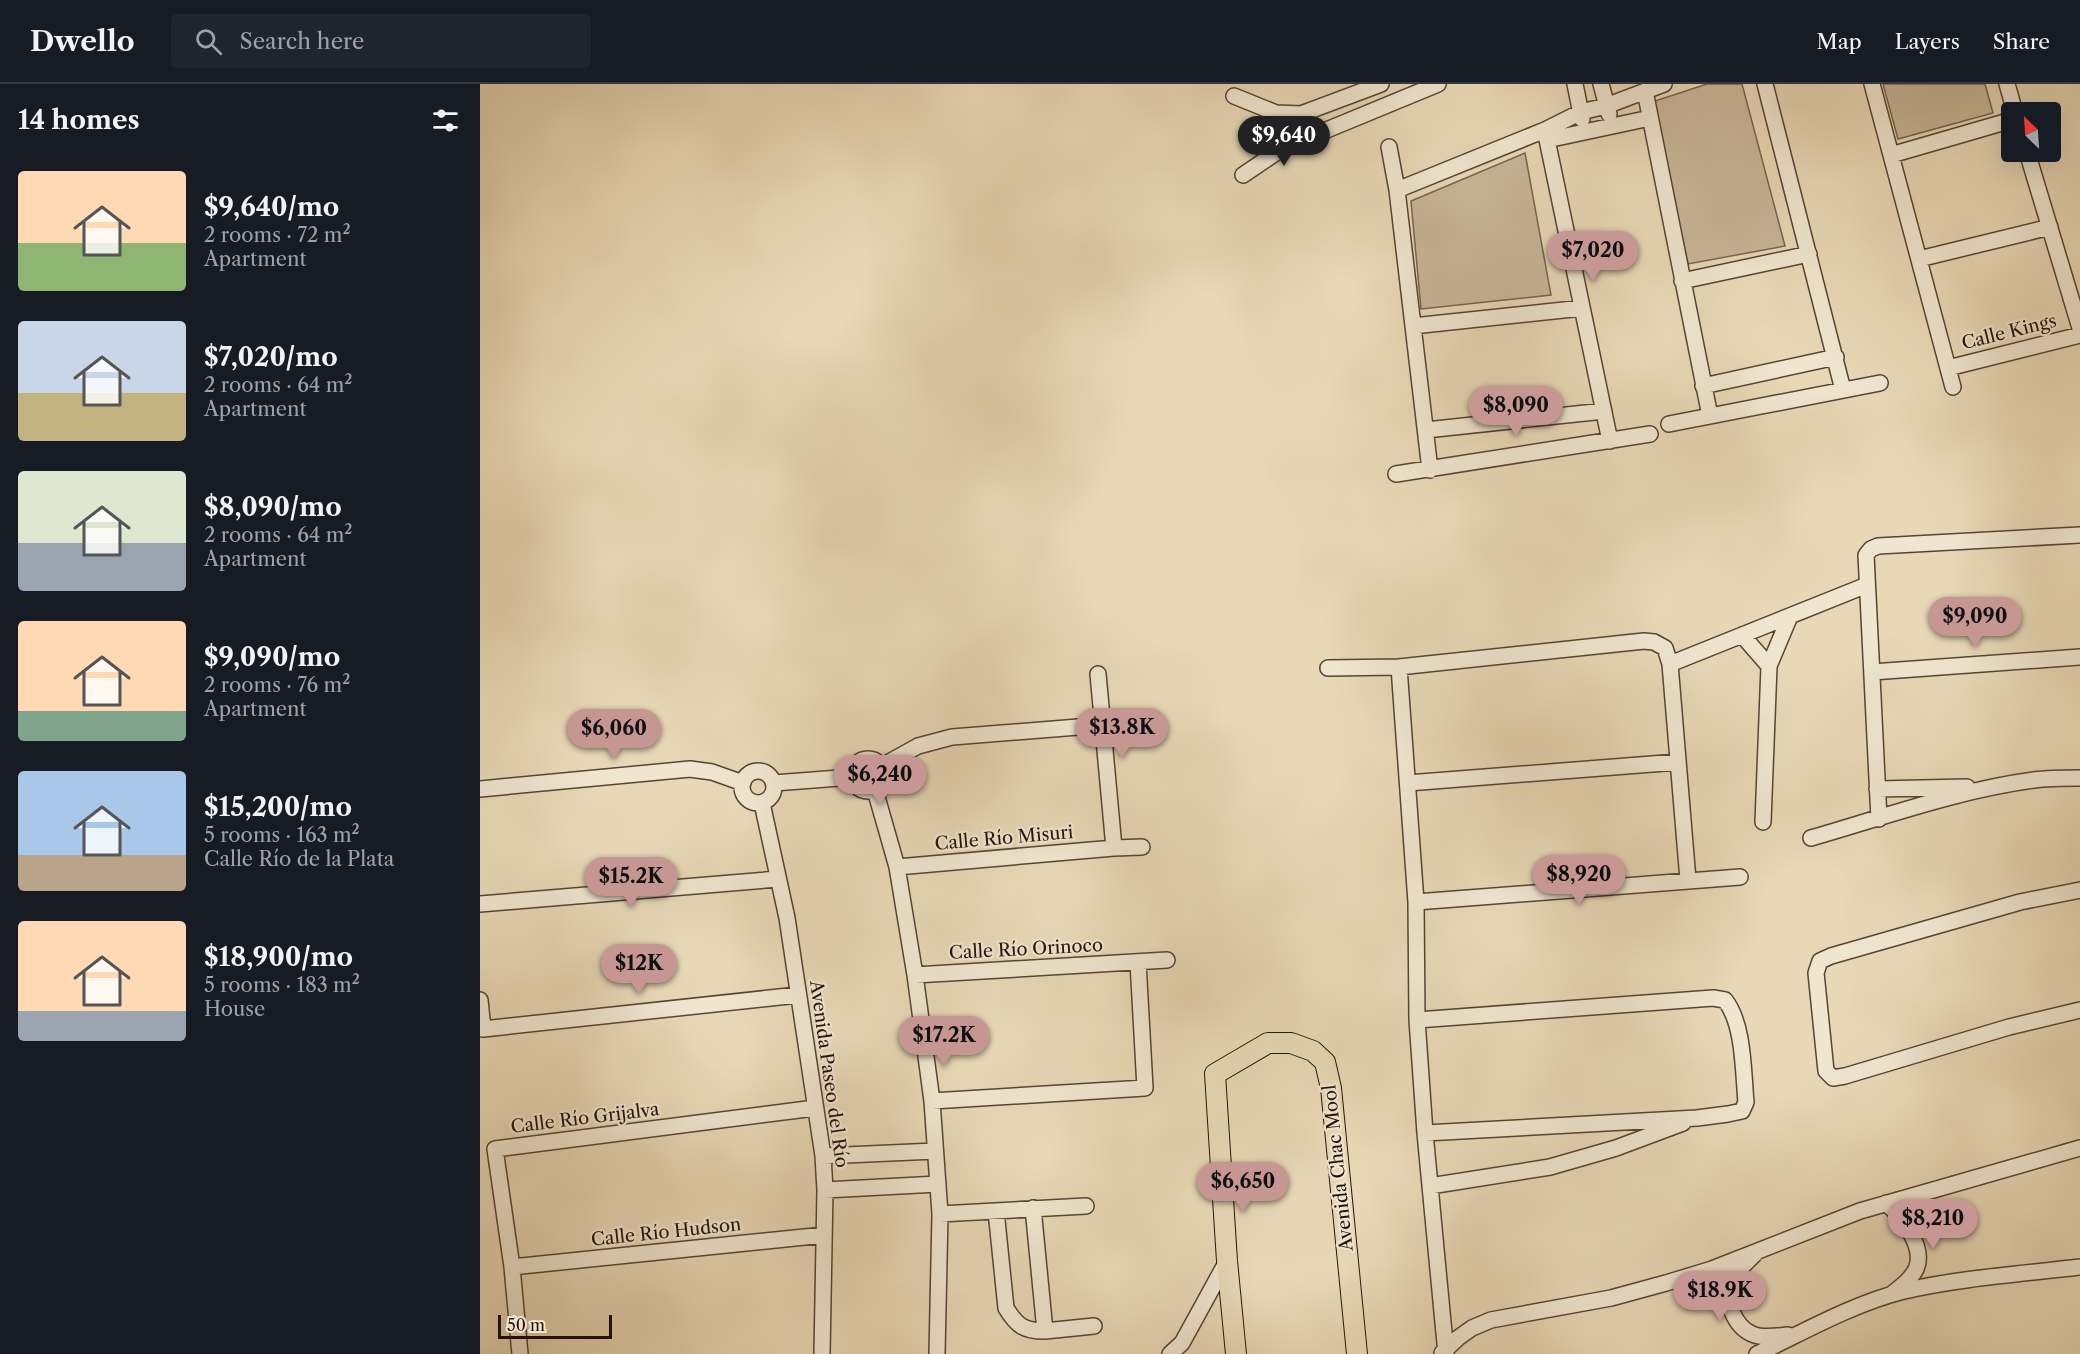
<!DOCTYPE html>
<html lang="en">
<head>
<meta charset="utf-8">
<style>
  :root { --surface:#171b24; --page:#20242c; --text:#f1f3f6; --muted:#9ea1a6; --line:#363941; --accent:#c59692 }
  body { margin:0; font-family:"Libre Caslon Text",serif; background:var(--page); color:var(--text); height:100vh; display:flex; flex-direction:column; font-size:22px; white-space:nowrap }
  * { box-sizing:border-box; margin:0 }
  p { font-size:20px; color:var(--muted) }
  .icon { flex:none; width:33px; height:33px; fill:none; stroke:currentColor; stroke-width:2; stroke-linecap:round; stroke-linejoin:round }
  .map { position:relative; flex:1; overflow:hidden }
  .drawer { display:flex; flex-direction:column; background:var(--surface); width:480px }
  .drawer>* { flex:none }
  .needle { width:39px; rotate:335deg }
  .controls { position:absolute; left:1521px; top:18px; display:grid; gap:12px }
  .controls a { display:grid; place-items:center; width:60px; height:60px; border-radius:6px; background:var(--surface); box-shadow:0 6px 24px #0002; font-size:30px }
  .scale { position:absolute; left:18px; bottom:15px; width:114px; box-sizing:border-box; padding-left:6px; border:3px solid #251208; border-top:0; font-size:16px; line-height:21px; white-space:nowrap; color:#251208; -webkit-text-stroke:4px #f0e6d0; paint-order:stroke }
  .price { position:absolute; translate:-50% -51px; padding:0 14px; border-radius:21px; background:var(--accent); color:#111; font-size:20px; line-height:39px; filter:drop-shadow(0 2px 3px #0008) }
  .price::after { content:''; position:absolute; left:50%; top:36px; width:18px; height:14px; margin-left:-9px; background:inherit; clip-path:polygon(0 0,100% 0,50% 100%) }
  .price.selected { background:#222; color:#fff }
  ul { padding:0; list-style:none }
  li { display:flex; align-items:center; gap:18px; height:150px; padding:0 18px }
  li span { display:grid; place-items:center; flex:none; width:168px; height:120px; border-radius:6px; color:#555 }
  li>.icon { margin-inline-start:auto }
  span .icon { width:72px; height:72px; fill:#fffc; stroke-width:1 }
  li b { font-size:26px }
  h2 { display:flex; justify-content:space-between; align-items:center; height:72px; padding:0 18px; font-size:26px }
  header { display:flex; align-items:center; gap:36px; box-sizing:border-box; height:84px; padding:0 30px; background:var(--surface); border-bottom:2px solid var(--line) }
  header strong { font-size:28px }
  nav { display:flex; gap:33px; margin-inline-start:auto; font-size:21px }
  .search { width:420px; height:54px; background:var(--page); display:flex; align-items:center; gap:15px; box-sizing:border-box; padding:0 21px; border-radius:6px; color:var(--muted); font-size:22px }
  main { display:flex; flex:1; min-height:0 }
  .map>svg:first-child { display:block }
</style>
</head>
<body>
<header>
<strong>Dwello</strong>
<div class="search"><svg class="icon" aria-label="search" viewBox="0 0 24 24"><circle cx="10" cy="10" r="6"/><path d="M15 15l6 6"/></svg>Search here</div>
<nav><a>Map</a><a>Layers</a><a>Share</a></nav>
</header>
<main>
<section class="drawer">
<h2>14 homes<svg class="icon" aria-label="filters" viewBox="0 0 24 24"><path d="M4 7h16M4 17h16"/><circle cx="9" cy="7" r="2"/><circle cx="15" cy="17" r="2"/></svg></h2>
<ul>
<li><span style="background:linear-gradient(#ffd9b3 60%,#8fb573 0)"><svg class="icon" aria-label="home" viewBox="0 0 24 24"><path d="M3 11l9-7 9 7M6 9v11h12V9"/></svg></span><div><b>$9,640/mo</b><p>2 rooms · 72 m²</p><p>Apartment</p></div></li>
<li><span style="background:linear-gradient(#c9d6e8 60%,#c2b280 0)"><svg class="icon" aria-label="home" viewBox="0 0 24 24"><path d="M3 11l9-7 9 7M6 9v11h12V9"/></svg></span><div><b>$7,020/mo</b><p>2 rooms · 64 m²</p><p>Apartment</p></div></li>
<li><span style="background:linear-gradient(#dfe7d0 60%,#9aa5b1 0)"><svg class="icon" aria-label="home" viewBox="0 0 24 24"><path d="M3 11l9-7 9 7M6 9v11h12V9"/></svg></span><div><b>$8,090/mo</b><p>2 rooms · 64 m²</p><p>Apartment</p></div></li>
<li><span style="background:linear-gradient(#ffd9b3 75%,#7fa58c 0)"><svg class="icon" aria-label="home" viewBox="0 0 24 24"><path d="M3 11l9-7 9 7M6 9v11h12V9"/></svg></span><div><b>$9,090/mo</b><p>2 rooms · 76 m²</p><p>Apartment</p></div></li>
<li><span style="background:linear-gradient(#a9c7e8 70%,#b9a48a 0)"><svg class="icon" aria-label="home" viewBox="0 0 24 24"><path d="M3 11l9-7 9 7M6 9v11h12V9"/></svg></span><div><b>$15,200/mo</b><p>5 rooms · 163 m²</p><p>Calle Río de la Plata</p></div></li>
<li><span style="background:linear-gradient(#ffd9b3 75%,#9aa5b1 0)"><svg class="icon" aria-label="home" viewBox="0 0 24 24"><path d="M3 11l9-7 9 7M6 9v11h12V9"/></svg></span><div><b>$18,900/mo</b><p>5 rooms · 183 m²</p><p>House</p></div></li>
</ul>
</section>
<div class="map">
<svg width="1600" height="1270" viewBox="0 0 1600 1270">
  <rect width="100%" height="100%" fill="#e8d8b6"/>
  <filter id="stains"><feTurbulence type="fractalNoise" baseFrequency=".00333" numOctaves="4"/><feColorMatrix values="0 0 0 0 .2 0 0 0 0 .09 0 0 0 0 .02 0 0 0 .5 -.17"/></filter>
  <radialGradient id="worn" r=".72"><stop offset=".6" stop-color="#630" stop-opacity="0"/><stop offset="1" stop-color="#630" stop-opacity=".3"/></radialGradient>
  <path fill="#c7b698" stroke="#766450" stroke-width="1.5" d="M1227,0H1262L1305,162L1208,180L1172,18Z
    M1403,0H1505L1513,29L1418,55Z
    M1045,69L1071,211L941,225L931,117Z"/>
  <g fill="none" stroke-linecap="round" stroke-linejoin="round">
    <g stroke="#564434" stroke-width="18">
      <path id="minor" d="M1095,0L1102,35
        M1121,0L1129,30
        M1285,0L1363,306
        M1392,0L1473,303
        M1527,0L1535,28
        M1165,7L1230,332
        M754,12L796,29L821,30L901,0
        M796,29C805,39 812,50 806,63
        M1065,46L1130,357
        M1067,56L1170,34
        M909,63L917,106L950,386
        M1547,68L1600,244
        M1411,71L1532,36
        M763,91L803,64L958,0
        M917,106L1065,46L1101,28L1126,22L1184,0
        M1439,175L1570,143
        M1202,197L1329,170
        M933,242L1102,224
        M1468,284L1600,251
        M1223,302L1356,273
        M1189,340L1400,299
        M946,346L1124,327
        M916,390L1170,350
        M1262,551L1289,582L1283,738
        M1190,580L1387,501
        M1289,582L1310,532
        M919,583L936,818L937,936L945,1049L966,1270
        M848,584L919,583L1164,557L1174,558L1185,564L1190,580L1208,796
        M1392,588L1600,573
        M618,590L634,764
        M372 691a16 16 0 1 1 32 0a16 16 0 1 1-32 0Z
        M402,682L438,662L472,653L623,641
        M262 703a16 16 0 1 1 32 0a16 16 0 1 1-32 0Z
        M294,699L372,693
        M928,699L1198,678
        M0,705L210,685L232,688L263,699
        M1397,705L1487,703
        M395,706L417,783L435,891L452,1017L460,1130L457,1270
        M282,719L307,834L343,1072L345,1106L342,1270
        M1399,735L1386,471L1391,465L1398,462L1600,451
        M1331,754C1404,733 1479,706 1554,696C1569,694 1585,694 1600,694
        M417,783L634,764L662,763
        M1600,806L1540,818L1351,872L1340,877L1336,889L1346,987L1353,994L1365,992L1529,943L1600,926
        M936,818L1260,793
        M0,820L298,795
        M435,891L687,876
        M0,916L3,945L318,911
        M937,936L1233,914L1245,916C1264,940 1263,987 1266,1018L1262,1027L1248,1030L1217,1034L945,1049
        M452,1017L665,1004L658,878
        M343,1072L455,1067
        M950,1102L1070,1083L1136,1064L1203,1039
        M345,1106L458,1100
        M1406,1119C1421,1132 1446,1163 1436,1185C1431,1195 1422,1202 1413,1209
        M516,1127L526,1224C537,1242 544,1247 565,1247L553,1124
        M460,1130L606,1122
        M1275,1170C1266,1179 1256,1187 1251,1198C1244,1216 1254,1242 1272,1250C1283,1255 1297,1252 1308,1251
        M32,1183L344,1151
        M565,1247L614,1242
        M962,1269L978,1254L992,1244L1011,1236L1131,1214L1186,1199L1232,1185L1380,1127L1600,1064
        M40,1270L32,1183L15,1065L335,1024
        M690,1270L702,1259L747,1177
        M1277,1270C1324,1248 1372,1220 1424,1207C1481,1194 1541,1190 1600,1183"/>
    </g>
    <g stroke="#251208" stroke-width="22">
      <path id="major" d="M756,1270L747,1177L735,990L788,959H811L833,967L845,978L851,1004L877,1270"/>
    </g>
    <use href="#minor" stroke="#f0e6d0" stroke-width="15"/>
    <use href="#major" stroke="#e8d8b6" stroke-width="20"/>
  </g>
  <g text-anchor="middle" stroke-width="4.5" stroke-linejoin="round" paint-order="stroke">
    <g font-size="18" fill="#251208" stroke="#f0e6d0">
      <text transform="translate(1529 248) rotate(-14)" y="6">Calle Kings</text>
      <text transform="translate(524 754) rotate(-5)" y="6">Calle Río Misuri</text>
      <text transform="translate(546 865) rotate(-3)" y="6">Calle Río Orinoco</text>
      <text transform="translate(349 990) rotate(82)" y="6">Avenida Paseo del Río</text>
      <text transform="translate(105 1034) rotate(-7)" y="6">Calle Río Grijalva</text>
      <text transform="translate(858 1084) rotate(-96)" y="6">Avenida Chac Mool</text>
      <text transform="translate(186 1148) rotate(-6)" y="6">Calle Río Hudson</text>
    </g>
  </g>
  <rect width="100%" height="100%" filter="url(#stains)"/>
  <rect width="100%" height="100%" fill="url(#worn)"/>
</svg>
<div class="controls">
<a><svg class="needle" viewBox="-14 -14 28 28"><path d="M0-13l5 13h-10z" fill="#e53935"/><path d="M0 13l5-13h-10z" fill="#9ea1a6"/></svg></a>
</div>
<div class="scale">50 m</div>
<b class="price selected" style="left:804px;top:83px">$9,640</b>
<b class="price" style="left:1113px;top:198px">$7,020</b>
<b class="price" style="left:1036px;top:353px">$8,090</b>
<b class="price" style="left:1495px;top:564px">$9,090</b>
<b class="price" style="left:642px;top:675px">$13.8K</b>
<b class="price" style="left:134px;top:676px">$6,060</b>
<b class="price" style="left:400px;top:722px">$6,240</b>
<b class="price" style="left:1099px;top:822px">$8,920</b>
<b class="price" style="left:151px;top:824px">$15.2K</b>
<b class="price" style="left:159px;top:911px">$12K</b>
<b class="price" style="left:464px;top:983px">$17.2K</b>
<b class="price" style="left:763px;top:1129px">$6,650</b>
<b class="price" style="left:1453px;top:1166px">$8,210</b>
<b class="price" style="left:1240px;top:1238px">$18.9K</b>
</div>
</main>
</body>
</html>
